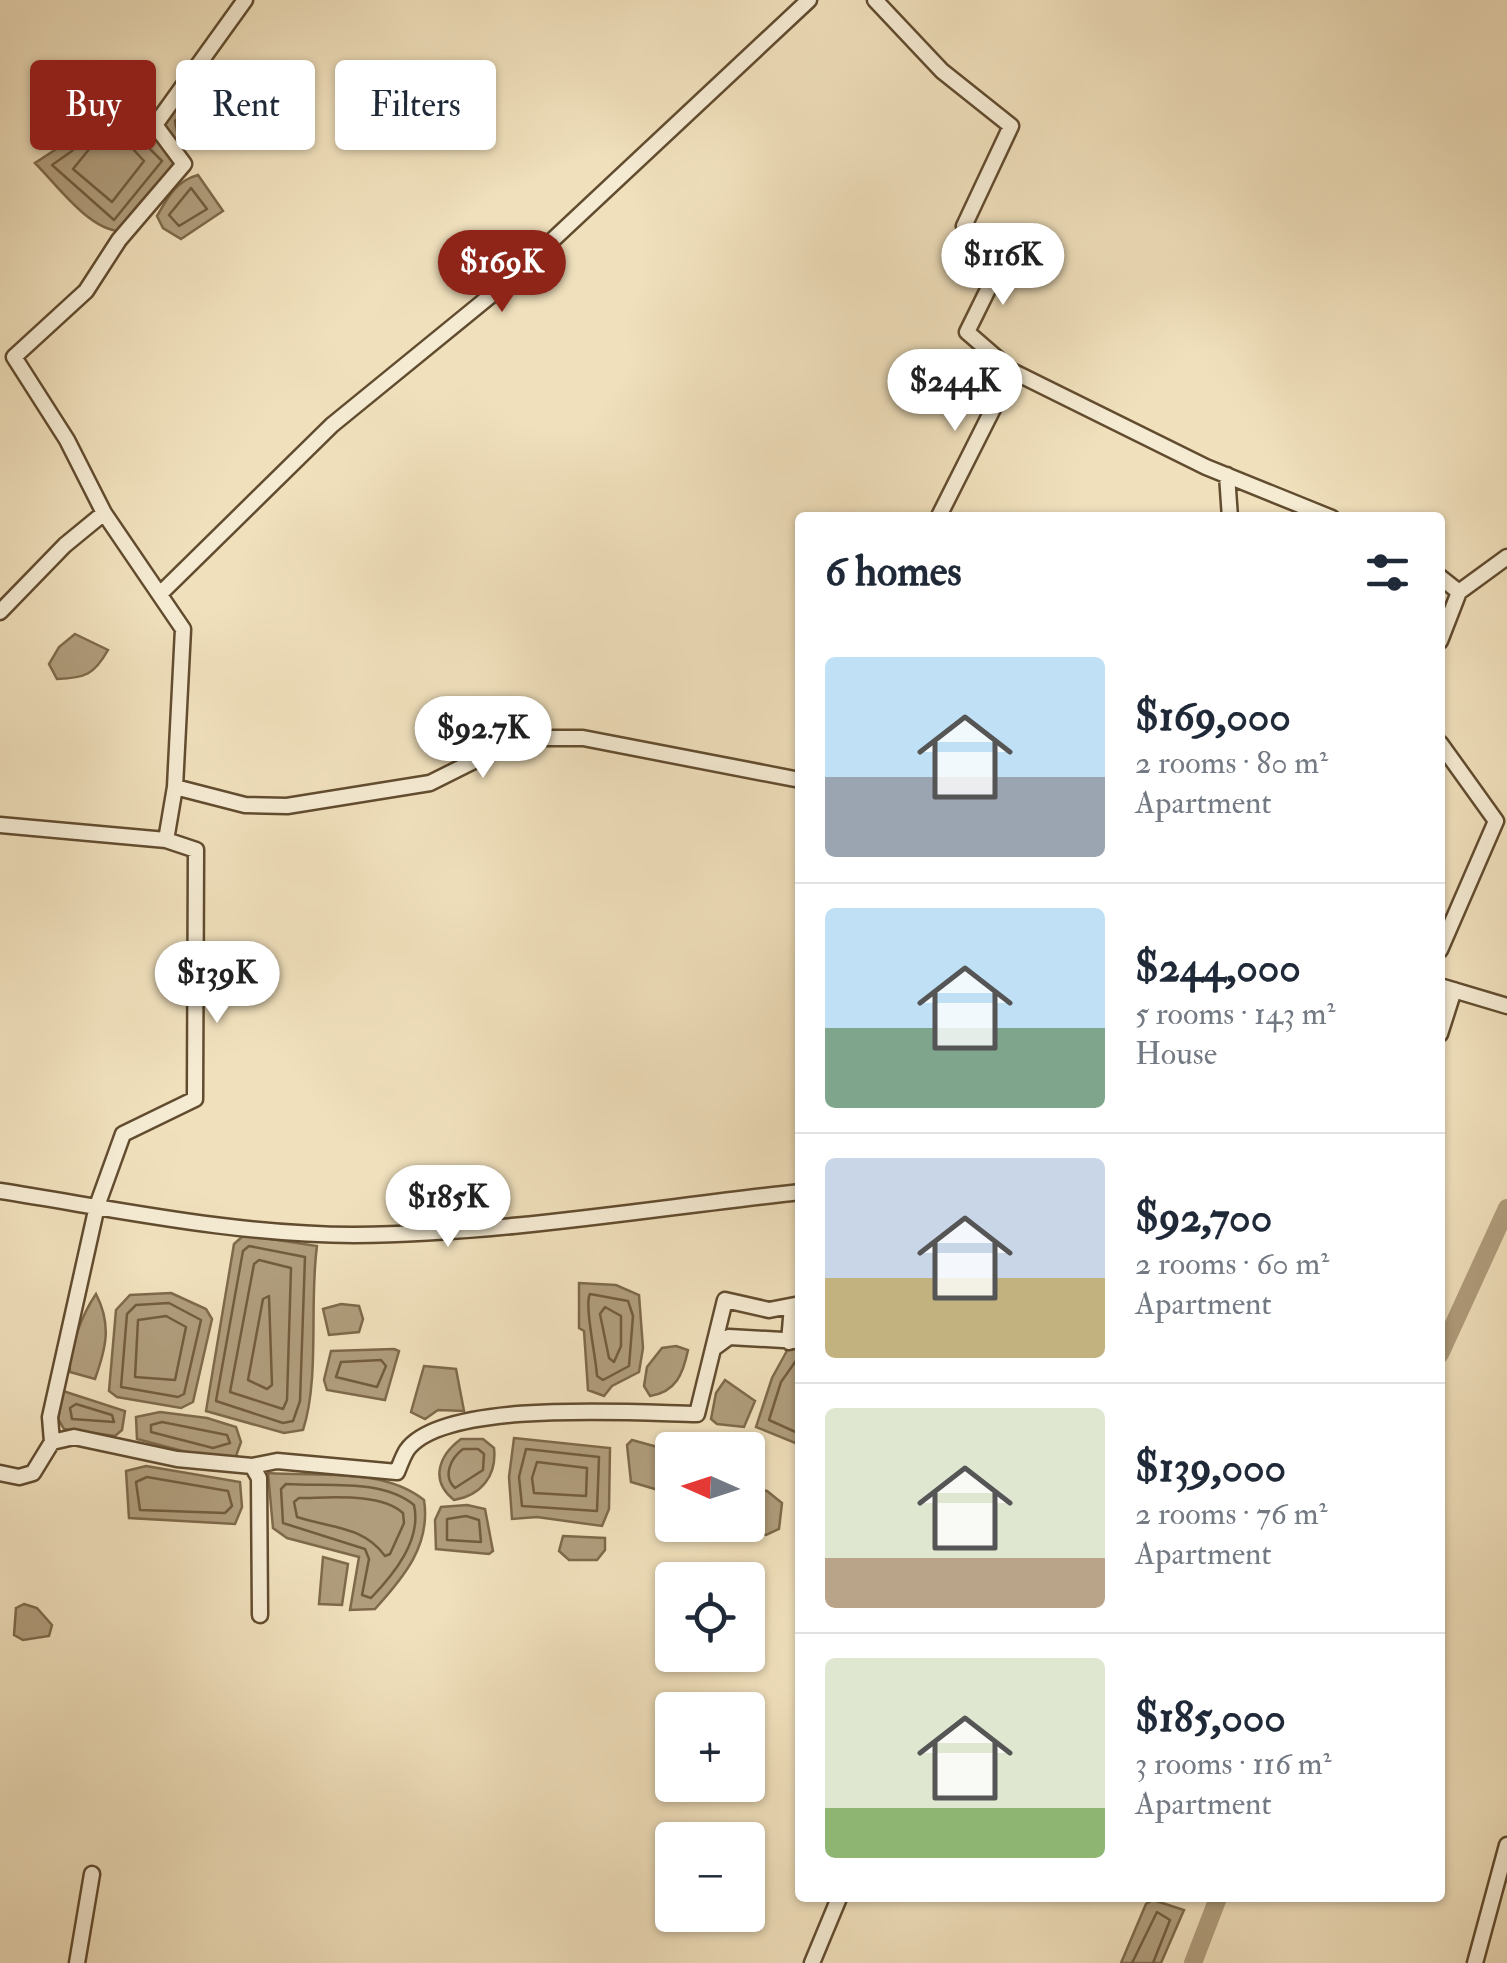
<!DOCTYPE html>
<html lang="en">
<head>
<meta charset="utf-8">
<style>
  :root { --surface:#fff; --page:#f2f2f3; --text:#1f2937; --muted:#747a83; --line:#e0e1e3; --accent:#8f2418 }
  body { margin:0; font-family:"IM FELL Double Pica",serif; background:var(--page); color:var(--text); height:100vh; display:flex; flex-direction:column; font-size:38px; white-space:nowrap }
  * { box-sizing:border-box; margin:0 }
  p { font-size:32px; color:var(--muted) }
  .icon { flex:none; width:55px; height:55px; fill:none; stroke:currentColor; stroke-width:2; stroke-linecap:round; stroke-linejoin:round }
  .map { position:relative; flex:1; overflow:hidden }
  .panel { position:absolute; left:795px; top:512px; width:650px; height:1390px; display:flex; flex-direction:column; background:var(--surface); border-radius:10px; box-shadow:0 2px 8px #0004 }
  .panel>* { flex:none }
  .guide { position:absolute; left:30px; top:60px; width:615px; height:90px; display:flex; gap:20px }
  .needle { width:65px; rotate:273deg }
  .controls { position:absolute; left:655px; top:1432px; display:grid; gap:20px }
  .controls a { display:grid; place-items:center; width:110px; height:110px; border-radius:10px; background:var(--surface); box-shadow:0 2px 8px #0004; font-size:50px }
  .price { position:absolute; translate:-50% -85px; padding:0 22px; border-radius:35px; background:#fff; color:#222; font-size:32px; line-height:65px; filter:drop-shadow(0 2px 5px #0008) }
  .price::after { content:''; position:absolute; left:50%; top:60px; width:30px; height:22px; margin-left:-15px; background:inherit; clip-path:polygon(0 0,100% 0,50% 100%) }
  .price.current { background:var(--accent); color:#fff }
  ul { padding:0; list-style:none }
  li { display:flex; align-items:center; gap:30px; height:250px; padding:0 30px }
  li+li { border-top:2px solid var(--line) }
  li span { display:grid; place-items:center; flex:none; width:280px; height:200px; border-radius:10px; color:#555 }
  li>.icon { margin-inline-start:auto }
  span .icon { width:120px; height:120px; fill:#fffc; stroke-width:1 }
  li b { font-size:42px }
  h2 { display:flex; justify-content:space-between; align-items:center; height:120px; padding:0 30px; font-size:42px }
  .pill { padding:0 35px; border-radius:10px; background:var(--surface); box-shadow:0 2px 8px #0004; font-size:35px; line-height:90px }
  .pill.current { background:var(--accent); color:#fff }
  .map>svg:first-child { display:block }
</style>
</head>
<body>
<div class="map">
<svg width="1507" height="1963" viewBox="0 0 1507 1963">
  <rect width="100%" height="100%" fill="#f0e0bc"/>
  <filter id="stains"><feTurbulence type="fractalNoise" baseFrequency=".002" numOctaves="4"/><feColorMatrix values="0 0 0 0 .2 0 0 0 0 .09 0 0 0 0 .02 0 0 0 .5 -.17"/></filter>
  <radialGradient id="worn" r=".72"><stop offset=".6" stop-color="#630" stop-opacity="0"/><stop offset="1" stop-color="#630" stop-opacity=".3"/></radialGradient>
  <path fill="#b09d7c" stroke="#7e694a" stroke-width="2.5" d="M209,75L234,98L185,147L168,137L162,122Z
    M90,116L144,128L173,158V167L120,231C89,230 56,184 35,163L64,144L76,121Z
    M198,175L223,211L181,239L163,228L157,216C168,197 176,181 198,175Z
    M75,634L108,650C94,675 85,678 57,679L49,664L59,647Z
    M244,1235L317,1246C309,1303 320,1378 303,1430L284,1433L206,1411L234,1244Z
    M579,1283L616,1285L639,1295L643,1348L639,1372L612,1386L604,1396L588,1390L584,1331L579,1328Z
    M171,1293L206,1309L212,1319L193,1402L181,1408L117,1397L109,1391L116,1310L130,1295Z
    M96,1294C112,1325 106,1348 95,1379L70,1372C68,1349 83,1313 96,1294Z
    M341,1304L359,1306L363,1319L359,1332L329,1335L323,1309Z
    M800,1345V1445L756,1427L772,1378L789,1347Z
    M676,1346L688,1350C683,1374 676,1392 650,1396L644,1386L647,1367L662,1348Z
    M394,1349L399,1351L385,1400L327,1390L324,1380L331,1351Z
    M424,1366L456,1369L464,1411L438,1410L425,1419L411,1412Z
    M725,1380L755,1401L744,1427L717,1424L711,1419L716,1393Z
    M63,1391L125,1411L122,1430L115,1436L64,1429L58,1419Z
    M160,1412L207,1418L236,1427L241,1442L236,1456L213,1459L137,1439L136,1417Z
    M514,1438L610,1448L609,1509L602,1526L537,1517L512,1519L509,1477Z
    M461,1439H483L494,1448C497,1475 482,1495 454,1500C430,1481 438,1456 461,1439Z
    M632,1440L672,1451V1494L631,1482L627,1445Z
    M146,1466L240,1482L242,1507L235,1524L129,1518L126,1471Z
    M268,1473C319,1477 383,1467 424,1500C431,1545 404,1577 375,1609L350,1610L359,1557L287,1538L273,1528Z
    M748,1487L767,1491L782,1503L779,1529L766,1535L736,1529L735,1525H748Z
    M467,1505L485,1509L493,1551L489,1554L436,1549L435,1520L441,1507Z
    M563,1536L605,1538V1550L597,1560H569L559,1551Z
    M323,1557L348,1564L342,1605L319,1604Z
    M24,1604L37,1608L52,1625L49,1636L23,1640L14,1635L16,1608Z
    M1153,1900L1184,1910L1161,1963H1121L1146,1904Z"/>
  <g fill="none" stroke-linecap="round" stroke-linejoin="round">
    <path stroke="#725c3e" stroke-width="2.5" d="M207,89L217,93L218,100L188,133L177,131L175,121Z
      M90,127L138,137L162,161L114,220L52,165L72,151Z
      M95,142L132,148L144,161L112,202L73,169Z
      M191,188L207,209L179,226L169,215Z
      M249,1246L305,1257L300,1401L293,1421L283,1423L216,1401L243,1251Z
      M259,1260L291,1268L287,1400L283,1409L230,1392L254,1264Z
      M590,1294L628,1301L633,1316L629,1366L603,1380L597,1376C596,1357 584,1304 590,1294Z
      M269,1296L272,1385L267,1389L248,1380L263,1299Z
      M169,1303L201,1320L184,1394L178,1397L121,1387L127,1314L136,1305Z
      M605,1307L621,1316V1346L614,1362L609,1358L600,1314Z
      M166,1316L186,1327L175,1380L135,1377L138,1320Z
      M800,1355L781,1382L769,1420L800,1434
      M381,1360L386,1366L377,1387L336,1377L341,1362Z
      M76,1404L112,1415L114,1422L72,1419L70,1408Z
      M162,1422L227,1435L230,1443L213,1448L151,1432V1425Z
      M478,1449L484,1454L483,1470L455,1488C442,1476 451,1458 463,1449Z
      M526,1449L599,1457L597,1511L522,1506L519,1477Z
      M537,1462L587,1468L586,1496L534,1493L532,1478Z
      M147,1477L228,1491L232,1506L225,1513L140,1510L136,1482Z
      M286,1484C326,1487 381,1478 414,1505C422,1540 394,1574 371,1598L362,1595L369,1559L365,1549L283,1523L281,1489Z
      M299,1498C328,1498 380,1492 403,1513L404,1523L390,1554L385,1556C363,1526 331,1528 297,1517L294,1502Z
      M466,1516L479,1520L481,1542L447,1540V1519Z
      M1132,1963L1157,1912L1170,1920L1153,1963"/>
    <path stroke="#b09d7c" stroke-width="18" d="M1440,1354L1507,1208
      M1193,1963L1218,1898"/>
    <g stroke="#624c2f" stroke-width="19">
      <path id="minor" d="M875,0L942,71L1011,126L964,226L1000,265L967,332L1012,371L1206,467L1332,518
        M1227,475L1230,518
        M938,518L1012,371
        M1440,577L1459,592L1440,641
        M162,592L332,425L511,279L809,0
        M1459,592L1507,557
        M0,612L65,545L104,513
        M1440,743L1496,821L1440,950
        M175,787L245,805L287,806L430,783L520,738H583L800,780
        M0,825L166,840
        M1440,986L1507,1006
        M1440,1034L1454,990
        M0,1191C116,1209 236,1235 354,1235C502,1234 653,1208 800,1192
        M789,1342L792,1306
        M714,1348L729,1337L800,1341
        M52,1442L50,1417L97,1206L123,1134L195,1099L196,850L166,840L175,787L183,629L104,513L67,440L14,357L86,291L119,240L184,164L155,125L245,0
        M252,1466L277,1461L397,1472C400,1465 403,1456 407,1450C444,1399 637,1413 697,1414L725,1300L769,1310L800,1304
        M0,1473L19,1477L33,1473L52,1442L74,1437L177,1459L252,1466L259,1478L260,1615
        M77,1963L92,1874
        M812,1963L839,1898
        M1475,1963L1507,1845"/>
    </g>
    <use href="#minor" stroke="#f5ebd3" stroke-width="14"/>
  </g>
  <rect width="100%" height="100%" filter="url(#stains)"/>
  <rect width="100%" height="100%" fill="url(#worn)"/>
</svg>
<div class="controls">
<a><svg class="needle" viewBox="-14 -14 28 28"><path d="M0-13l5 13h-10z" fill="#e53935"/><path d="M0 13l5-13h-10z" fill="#747a83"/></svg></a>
<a><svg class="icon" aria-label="locate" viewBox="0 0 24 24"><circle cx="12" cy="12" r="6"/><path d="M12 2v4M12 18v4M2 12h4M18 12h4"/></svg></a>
<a>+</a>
<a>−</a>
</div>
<b class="price" style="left:1003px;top:308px">$116K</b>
<b class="price current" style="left:502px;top:315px">$169K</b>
<b class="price" style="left:955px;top:434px">$244K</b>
<b class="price" style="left:483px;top:781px">$92.7K</b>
<b class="price" style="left:217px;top:1026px">$139K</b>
<b class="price" style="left:448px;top:1250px">$185K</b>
<div class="guide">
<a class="pill current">Buy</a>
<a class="pill">Rent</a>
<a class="pill">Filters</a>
</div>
<section class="panel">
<h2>6 homes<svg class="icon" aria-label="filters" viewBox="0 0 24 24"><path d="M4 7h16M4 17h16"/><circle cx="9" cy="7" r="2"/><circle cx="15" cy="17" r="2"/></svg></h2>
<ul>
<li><span style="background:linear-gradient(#bfe0f5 60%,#9aa5b1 0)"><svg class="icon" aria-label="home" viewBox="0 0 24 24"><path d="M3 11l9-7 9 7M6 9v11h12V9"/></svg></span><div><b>$169,000</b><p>2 rooms · 80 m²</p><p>Apartment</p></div></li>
<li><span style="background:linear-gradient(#bfe0f5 60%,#7fa58c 0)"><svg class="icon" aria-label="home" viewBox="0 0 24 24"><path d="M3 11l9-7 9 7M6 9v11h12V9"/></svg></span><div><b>$244,000</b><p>5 rooms · 143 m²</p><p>House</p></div></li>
<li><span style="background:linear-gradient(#c9d6e8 60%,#c2b280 0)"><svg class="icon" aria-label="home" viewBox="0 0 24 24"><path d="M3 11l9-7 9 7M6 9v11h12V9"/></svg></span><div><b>$92,700</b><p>2 rooms · 60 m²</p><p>Apartment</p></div></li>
<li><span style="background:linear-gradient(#dfe7d0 75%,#b9a48a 0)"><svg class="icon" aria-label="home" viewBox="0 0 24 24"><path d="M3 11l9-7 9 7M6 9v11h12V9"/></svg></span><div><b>$139,000</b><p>2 rooms · 76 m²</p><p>Apartment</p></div></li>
<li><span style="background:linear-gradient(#dfe7d0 75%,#8fb573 0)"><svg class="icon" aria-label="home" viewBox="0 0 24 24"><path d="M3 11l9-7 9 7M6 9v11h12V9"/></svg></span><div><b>$185,000</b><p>3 rooms · 116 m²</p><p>Apartment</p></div></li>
</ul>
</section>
</div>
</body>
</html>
